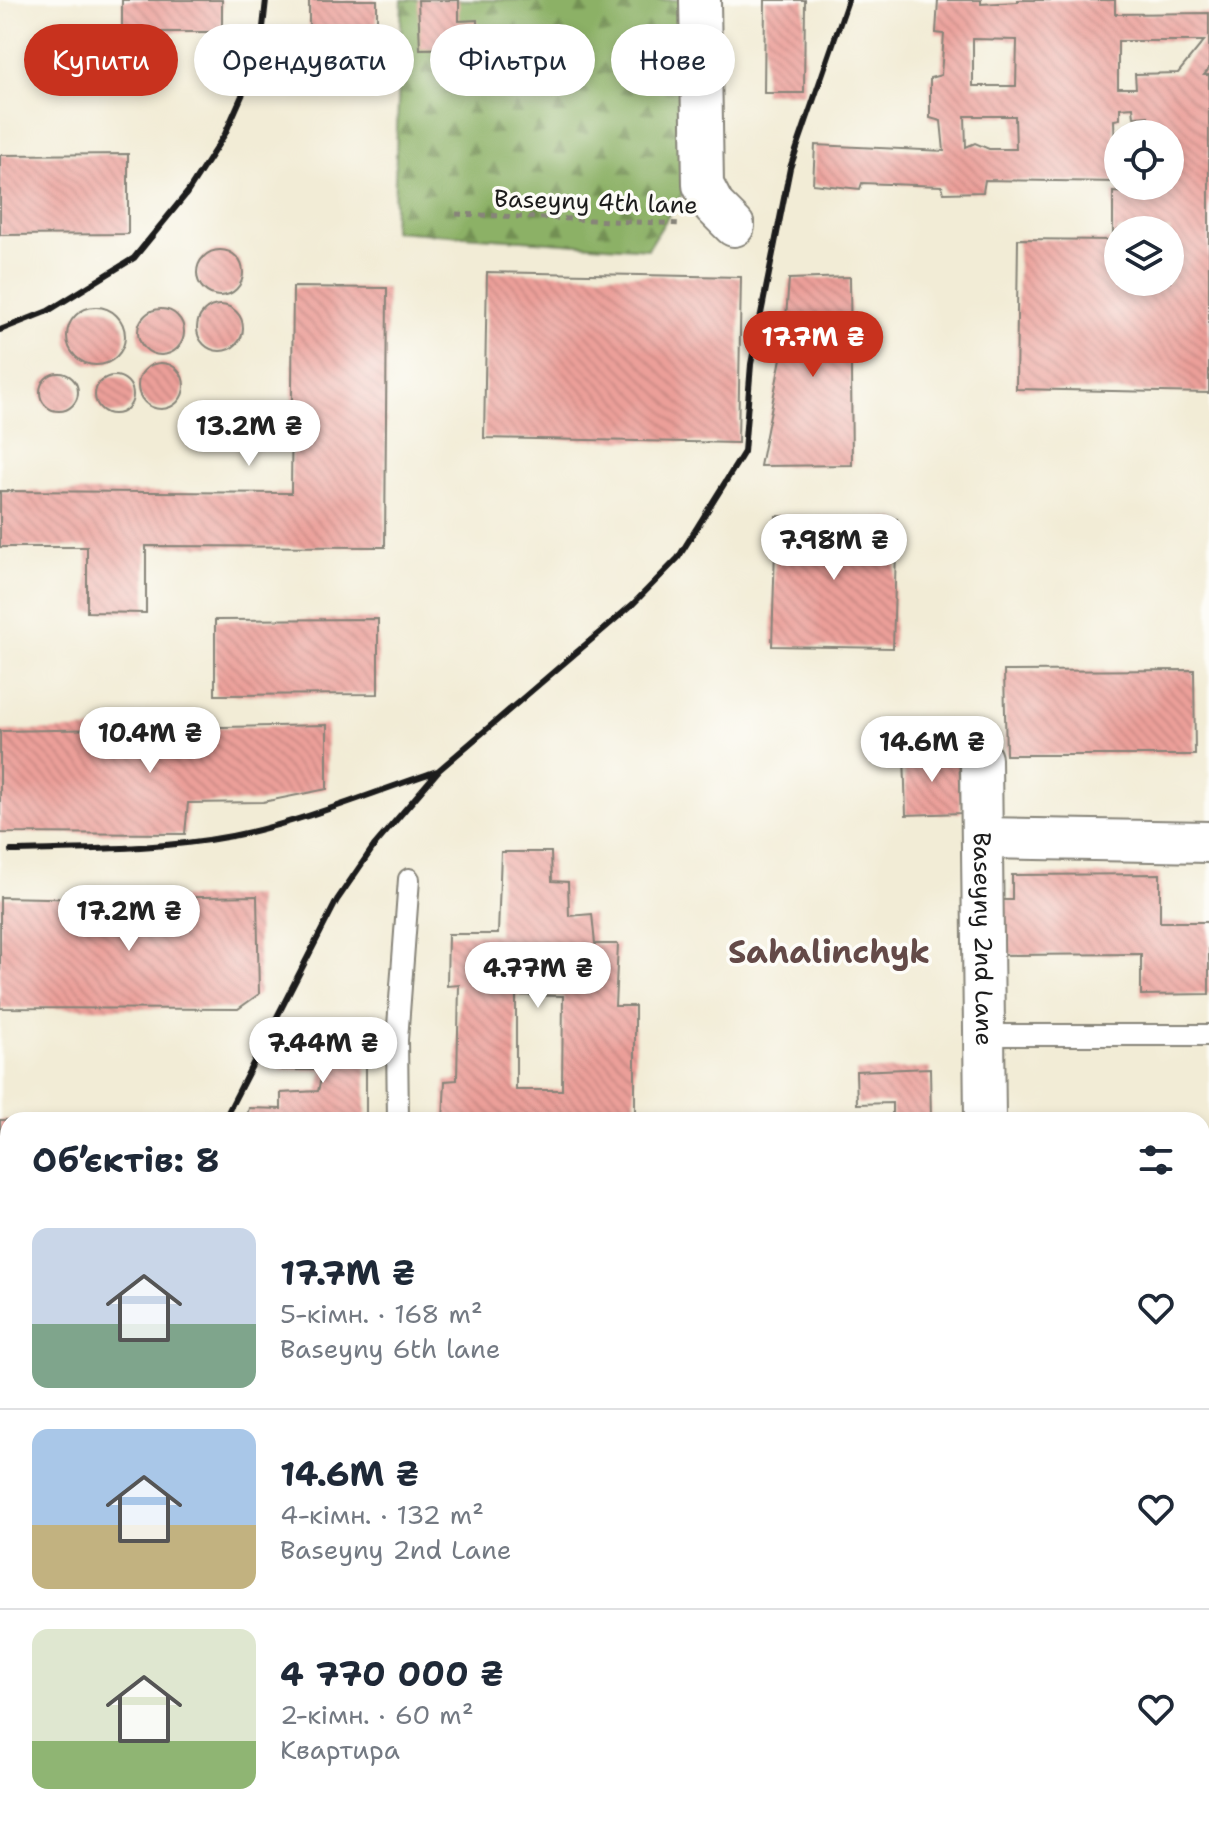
<!DOCTYPE html>
<html lang="uk">
<head>
<meta charset="utf-8">
<style>
  :root { --surface:#fff; --page:#f2f2f3; --text:#1f2937; --muted:#747a83; --line:#e0e1e3; --accent:#c8321e }
  body { margin:0; font-family:"Shantell Sans",sans-serif; background:var(--page); color:var(--text); height:100vh; display:flex; flex-direction:column; font-size:30px; white-space:nowrap }
  * { box-sizing:border-box; margin:0 }
  p { font-size:26px; color:var(--muted) }
  .icon { flex:none; width:44px; height:44px; fill:none; stroke:currentColor; stroke-width:2; stroke-linecap:round; stroke-linejoin:round }
  .map { position:relative; flex:1; overflow:hidden }
  .details { position:absolute; left:0px; top:1112px; width:1210px; height:712px; display:flex; flex-direction:column; background:var(--surface); border-radius:24px 24px 0 0; box-shadow:0 4px 12px #0003 }
  .details>* { flex:none }
  .guide { position:absolute; left:24px; top:24px; width:800px; height:72px; display:flex; gap:16px }
  .buttons { position:absolute; left:1104px; top:120px; display:grid; gap:16px }
  .buttons a { display:grid; place-items:center; width:80px; height:80px; border-radius:50%; background:var(--surface); box-shadow:0 4px 12px #0003; font-size:40px }
  .price { position:absolute; translate:-50% -68px; padding:0 18px; border-radius:28px; background:#fff; color:#222; font-size:26px; line-height:52px; filter:drop-shadow(0 2px 4px #0008) }
  .price::after { content:''; position:absolute; left:50%; top:48px; width:24px; height:18px; margin-left:-12px; background:inherit; clip-path:polygon(0 0,100% 0,50% 100%) }
  .price.selected { background:var(--accent); color:#fff }
  ul { padding:0; list-style:none }
  li { display:flex; align-items:center; gap:24px; height:200px; padding:0 32px }
  li+li { border-top:2px solid var(--line) }
  li span { display:grid; place-items:center; flex:none; width:224px; height:160px; border-radius:16px; color:#555 }
  li>.icon { margin-inline-start:auto }
  span .icon { width:96px; height:96px; fill:#fffc; stroke-width:1 }
  li b { font-size:34px }
  h2 { display:flex; justify-content:space-between; align-items:center; height:96px; padding:0 32px; font-size:34px }
  .tag { padding:0 28px; border-radius:36px; background:var(--surface); box-shadow:0 4px 12px #0003; font-size:28px; line-height:72px }
  .tag.selected { background:var(--accent); color:#fff }
  .map>svg:first-child { display:block }
</style>
</head>
<body>
<div class="map">
<svg width="1209" height="1824" viewBox="0 0 1209 1824">
  <defs>
    <pattern id="forest-firs" width="22" height="20" patternUnits="userSpaceOnUse" patternTransform="scale(2)"><rect width="22" height="20" fill="#8cb166"/><path d="M5 1l3.5 6h-7zM16 11l3.5 6h-7z" fill="#728f53"/></pattern>
    <pattern id="building-back-hatch" width="6" height="6" patternUnits="userSpaceOnUse" patternTransform="scale(2)"><rect width="6" height="6" fill="#eb9f99"/><path d="M-1 5l2 2M0 0l6 6M5-1l2 2" fill="none" stroke="#c98883"/></pattern>
  </defs>
  <rect width="100%" height="100%" fill="#fdfcf7"/>
  <filter id="ink" filterUnits="userSpaceOnUse"><feTurbulence type="fractalNoise" baseFrequency=".0125" numOctaves="2"/><feDisplacementMap in="SourceGraphic" scale="16" xChannelSelector="R" yChannelSelector="G"/><feConvolveMatrix kernelMatrix="1 2 1 2 8 2 1 2 1" color-interpolation-filters="sRGB"/></filter>
  <filter id="wash" filterUnits="userSpaceOnUse"><feTurbulence type="fractalNoise" baseFrequency=".006" numOctaves="4" result="noise"/><feDisplacementMap in="SourceGraphic" scale="32" xChannelSelector="R" yChannelSelector="G"/><feGaussianBlur stdDeviation="1.8" result="paint"/><feColorMatrix in="noise" values="0 0 0 0 0 0 0 0 0 0 0 0 0 0 0 0 0 1.4 0 .05"/><feComposite in="paint" operator="in"/></filter>
  <g filter="url(#wash)">
    <rect width="100%" height="100%" fill="#f2ecd6"/>
    <path fill="url(#forest-firs)" stroke="#546641" stroke-width="2" d="M402,0H681L682,194L648,249L393,231Z"/>
    <g id="blocks">
      <path fill="url(#building-back-hatch)" fill-rule="evenodd" d="M122,0H222V32H122Z
        M309,0H377V36L342,35V42L309,41Z
        M418,0H459V21L477,20L478,48L420,49Z
        M765,0H805L804,93H764Z
        M938,0H981V4L1018,2V0H1115V14L1209,13V69L1204,75H1209V393L1016,389L1018,239L1113,240V192L1130,193V186H1170V134H1133L1132,127L1148,126V116L1134,117L1133,107L1120,108V119L1114,120L1115,149H1118V182L985,180L983,192L944,193L942,186L862,183L860,189L813,184L815,145L944,151L941,121L930,118V78L941,75L944,34L936,33ZM973,39L1017,40L1016,86H973ZM1118,41H1204L1178,73L1135,74L1136,88H1118ZM965,116H1015L1016,149H989L975,143L966,147ZM1118,230H1170V282H1118Z
        M128,154V234L0,235V155Z
        M197 273a23 23 0 1 1 46 0a23 23 0 1 1-46 0Z
        M487,272L741,277L738,443L484,438Z
        M850,277L852,465L760,466L784,343L789,279Z
        M293,287L387,288L385,547L146,546V613L87,612V547H0V491L291,493Z
        M197 328a23 23 0 1 1 46 0a23 23 0 1 1-46 0Z
        M67 336a29 29 0 1 1 58 0a29 29 0 1 1-58 0Z
        M138 332a23 23 0 1 1 46 0a23 23 0 1 1-46 0Z
        M138 386a23 23 0 1 1 46 0a23 23 0 1 1-46 0Z
        M40 392a19 19 0 1 1 38 0a19 19 0 1 1-38 0Z
        M95 395a19 19 0 1 1 38 0a19 19 0 1 1-38 0Z
        M776,516L897,519L893,648L772,646Z
        M378,619V694L215,695V620Z
        M1194,670L1195,755H1006L1004,671Z
        M327,725V789L263,802L188,803L185,834L0,833V731Z
        M959,753L961,813L906,815L904,754Z
        M501,852H551L552,881L568,882L569,916L592,914L595,944H618L615,1006H635V1113L583,1115L582,1120H522V1117L504,1118V1120H443L445,1081L457,1080L459,985L447,986L448,934H498ZM516,995L563,996L562,1090H516Z
        M1160,874V922H1209V994L1141,995V954L996,955L995,900H1012V875Z
        M257,896L259,994L238,1009L0,1008V897L93,899Z
        M366,1044V1120H246L249,1108L281,1109V1093L318,1091L323,1070H282L281,1047Z
        M930,1068L931,1120H892V1103L857,1104L856,1071Z
        M0,1120H8V1294H0Z
        M1208,1499H1209V1595L1202,1593V1519Z
        M0,1605L6,1606L5,1621H8V1705L0,1706Z
        M1209,1614V1664L1202,1662V1634Z
        M1202,1747L1209,1749V1824H990L965,1817L1202,1816Z
        M0,1765H8V1816H23L22,1824H0Z
        M263,1816H367V1824H262Z
        M476,1816H566L564,1824H474Z
        M683,1816H778L776,1824H685L681,1823Z
        M846,1816H876L874,1824H844Z
        M910,1816H957L954,1824H907Z"/>
    </g>
  </g>
  <g filter="url(#ink)">
    <use href="#blocks" fill-opacity="0" stroke="#878479" stroke-width="2"/>
    <g fill="none" stroke-linecap="round" stroke-linejoin="round">
      <g stroke="#878479" stroke-width="24">
        <path id="lane" d="M984,1035H1209
          M398,1120L397,1040L409,879
          M0,1575L8,1578
          M39,1824L40,1816"/>
      </g>
      <g stroke="#878479" stroke-width="44">
        <g id="street">
          <path d="M700,0L703,185L714,206L734,226"/>
          <path id="s1" d="M981,759L985,1120"/>
          <path d="M982,838L1209,842"/>
          <path d="M1202,1410L1209,1412"/>
          <path d="M1202,1697L1209,1699"/>
        </g>
      </g>
      <path stroke="#878479" stroke-width="5" stroke-dasharray="6 6" stroke-linecap="butt" d="M456,214L681,224"/>
      <use href="#lane" stroke="#fff" stroke-width="20"/>
      <use href="#street" stroke="#fff" stroke-width="40"/>
      <path stroke="#1c1c1c" stroke-width="6" d="M0,330L48,311L134,258L187,193L225,134L260,55L266,0
        M11,851C85,849 159,850 232,836C302,822 369,794 437,771
        M224,1120L337,900L374,846L439,770L633,604L678,558L744,452L751,364L790,168L848,0
        M74,1816L75,1824"/>
    </g>
  </g>
  <g text-anchor="middle" stroke-width="7" stroke-linejoin="round" paint-order="stroke">
    <g font-size="24" fill="#1c1c1c" stroke="#fdfcf7">
      <text transform="translate(596 202) rotate(2)" y="8">Baseyny 4th lane</text>
      <text dy="8" stroke="none"><textPath href="#s1" startOffset="180">Baseyny 2nd Lane</textPath></text>
    </g>
    <g font-size="32" font-weight="bold" fill="#644a48" stroke="#fdfcf7">
      <text x="829" y="963">Sahalinchyk</text>
    </g>
  </g>
</svg>
<div class="buttons">
<a><svg class="icon" aria-label="locate" viewBox="0 0 24 24"><circle cx="12" cy="12" r="6"/><path d="M12 2v4M12 18v4M2 12h4M18 12h4"/></svg></a>
<a><svg class="icon" aria-label="layers" viewBox="0 0 24 24"><path d="M12 4l9 5-9 5-9-5zM3 14l9 5 9-5"/></svg></a>
</div>
<b class="price selected" style="left:813px;top:379px">17.7M ₴</b>
<b class="price" style="left:249px;top:468px">13.2M ₴</b>
<b class="price" style="left:834px;top:582px">7.98M ₴</b>
<b class="price" style="left:150px;top:775px">10.4M ₴</b>
<b class="price" style="left:932px;top:784px">14.6M ₴</b>
<b class="price" style="left:129px;top:953px">17.2M ₴</b>
<b class="price" style="left:538px;top:1010px">4.77M ₴</b>
<b class="price" style="left:323px;top:1085px">7.44M ₴</b>
<div class="guide">
<a class="tag selected">Купити</a>
<a class="tag">Орендувати</a>
<a class="tag">Фільтри</a>
<a class="tag">Нове</a>
</div>
<section class="details">
<h2>Об’єктів: 8<svg class="icon" aria-label="filters" viewBox="0 0 24 24"><path d="M4 7h16M4 17h16"/><circle cx="9" cy="7" r="2"/><circle cx="15" cy="17" r="2"/></svg></h2>
<ul>
<li><span style="background:linear-gradient(#c9d6e8 60%,#7fa58c 0)"><svg class="icon" aria-label="home" viewBox="0 0 24 24"><path d="M3 11l9-7 9 7M6 9v11h12V9"/></svg></span><div><b>17.7M ₴</b><p>5-кімн. · 168 m²</p><p>Baseyny 6th lane</p></div><svg class="icon" aria-label="heart" viewBox="0 0 24 24"><path d="M12 20l-8-8c-3-5 5-10 8-4 3-6 11-1 8 4z"/></svg></li>
<li><span style="background:linear-gradient(#a9c7e8 60%,#c2b280 0)"><svg class="icon" aria-label="home" viewBox="0 0 24 24"><path d="M3 11l9-7 9 7M6 9v11h12V9"/></svg></span><div><b>14.6M ₴</b><p>4-кімн. · 132 m²</p><p>Baseyny 2nd Lane</p></div><svg class="icon" aria-label="heart" viewBox="0 0 24 24"><path d="M12 20l-8-8c-3-5 5-10 8-4 3-6 11-1 8 4z"/></svg></li>
<li><span style="background:linear-gradient(#dfe7d0 70%,#8fb573 0)"><svg class="icon" aria-label="home" viewBox="0 0 24 24"><path d="M3 11l9-7 9 7M6 9v11h12V9"/></svg></span><div><b>4 770 000 ₴</b><p>2-кімн. · 60 m²</p><p>Квартира</p></div><svg class="icon" aria-label="heart" viewBox="0 0 24 24"><path d="M12 20l-8-8c-3-5 5-10 8-4 3-6 11-1 8 4z"/></svg></li>
</ul>
</section>
</div>
</body>
</html>
